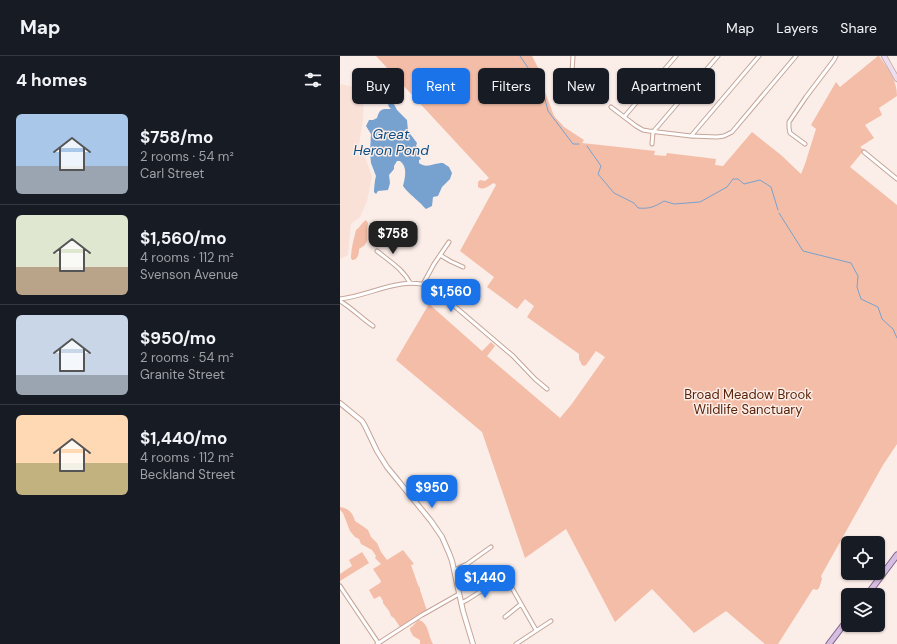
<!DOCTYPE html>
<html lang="en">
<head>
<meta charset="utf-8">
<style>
  :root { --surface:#171b24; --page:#242831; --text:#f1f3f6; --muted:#9ea1a6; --line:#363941; --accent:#1a73e8 }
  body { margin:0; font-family:"DM Sans",sans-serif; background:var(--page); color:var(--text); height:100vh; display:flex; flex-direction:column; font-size:15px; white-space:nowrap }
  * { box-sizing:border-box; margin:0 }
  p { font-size:13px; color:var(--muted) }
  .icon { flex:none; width:22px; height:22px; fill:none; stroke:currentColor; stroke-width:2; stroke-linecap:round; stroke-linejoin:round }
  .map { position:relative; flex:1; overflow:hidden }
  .panel { display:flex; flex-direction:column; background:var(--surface); width:340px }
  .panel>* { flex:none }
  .guide { position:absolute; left:12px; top:12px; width:380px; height:36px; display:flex; gap:8px }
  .tools { position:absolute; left:501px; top:480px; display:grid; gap:8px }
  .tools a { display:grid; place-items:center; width:44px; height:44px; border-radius:6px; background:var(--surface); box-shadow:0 1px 3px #0004; font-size:20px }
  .price { position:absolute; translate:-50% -34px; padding:0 9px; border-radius:8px; background:var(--accent); color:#fff; font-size:13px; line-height:26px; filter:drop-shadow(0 1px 2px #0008) }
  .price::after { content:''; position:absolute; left:50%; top:24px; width:12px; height:9px; margin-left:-6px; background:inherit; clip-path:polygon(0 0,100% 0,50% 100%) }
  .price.selected { background:#222; color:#fff }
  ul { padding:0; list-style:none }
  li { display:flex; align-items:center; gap:12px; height:100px; padding:0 16px }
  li+li { border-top:1px solid var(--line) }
  li span { display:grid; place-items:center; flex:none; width:112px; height:80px; border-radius:6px; color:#555 }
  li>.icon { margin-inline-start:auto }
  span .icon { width:48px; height:48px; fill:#fffc; stroke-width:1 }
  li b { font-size:17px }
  h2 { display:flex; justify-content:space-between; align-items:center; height:48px; padding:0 16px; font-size:17px }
  .chip { padding:0 14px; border-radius:6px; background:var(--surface); box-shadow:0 1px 3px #0004; font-size:14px; line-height:36px }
  .chip.selected { background:var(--accent); color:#fff }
  header { display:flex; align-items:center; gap:24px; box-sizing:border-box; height:56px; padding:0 20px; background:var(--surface); border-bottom:1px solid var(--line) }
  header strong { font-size:19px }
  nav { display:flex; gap:22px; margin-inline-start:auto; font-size:14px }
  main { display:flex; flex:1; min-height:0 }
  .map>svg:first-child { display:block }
</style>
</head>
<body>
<header>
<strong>Map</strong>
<nav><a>Map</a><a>Layers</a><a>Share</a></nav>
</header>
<main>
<section class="panel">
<h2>4 homes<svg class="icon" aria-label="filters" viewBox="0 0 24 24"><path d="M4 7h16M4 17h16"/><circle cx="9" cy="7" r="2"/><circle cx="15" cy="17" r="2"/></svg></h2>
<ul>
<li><span style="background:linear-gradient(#a9c7e8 65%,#9aa5b1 0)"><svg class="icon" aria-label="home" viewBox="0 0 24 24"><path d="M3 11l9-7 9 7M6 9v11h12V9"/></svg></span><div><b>$758/mo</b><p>2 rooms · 54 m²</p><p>Carl Street</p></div></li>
<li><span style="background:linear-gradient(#dfe7d0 65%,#b9a48a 0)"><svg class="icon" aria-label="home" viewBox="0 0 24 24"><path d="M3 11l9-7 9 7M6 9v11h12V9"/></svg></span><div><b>$1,560/mo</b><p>4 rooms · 112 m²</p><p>Svenson Avenue</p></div></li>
<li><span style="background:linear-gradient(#c9d6e8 75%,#9aa5b1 0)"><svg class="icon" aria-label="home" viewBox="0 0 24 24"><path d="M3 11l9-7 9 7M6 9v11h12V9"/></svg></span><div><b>$950/mo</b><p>2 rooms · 54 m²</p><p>Granite Street</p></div></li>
<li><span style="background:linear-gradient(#ffd9b3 60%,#c2b280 0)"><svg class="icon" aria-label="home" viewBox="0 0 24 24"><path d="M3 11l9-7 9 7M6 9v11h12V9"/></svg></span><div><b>$1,440/mo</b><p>4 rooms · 112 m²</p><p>Beckland Street</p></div></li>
</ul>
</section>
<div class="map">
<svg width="557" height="588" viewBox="0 0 557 588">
  <rect width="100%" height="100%" fill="#fbede8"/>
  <path fill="#f9e1d8" d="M0,28L19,32L24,42L23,63L18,96L25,101L32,121L27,145L20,161L11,168L8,199L0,203Z"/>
  <path fill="#f4bda7" d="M36,0H192L205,25V36L214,60L224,71L244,84L242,87L315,95L314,99L326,100L327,97L376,103L375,109L383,110L412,76L441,99L461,118L465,108L476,73L471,69L496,26L500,31L538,0H539C548,13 557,24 557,40L539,52L542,59L525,69L534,82L520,91L524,94L510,111L557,149V388L543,409L481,520L482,523L479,532L477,534L473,533L438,588H425L386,555L354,577L312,533L275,566L226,473L185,502L142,376L56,304L89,248L142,295L151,286L155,290L147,300L220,362L231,349L265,301L256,295L246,309L244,310L242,309L239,303V298L187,261L194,250L185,243L177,253L147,231L154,221L120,195L156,129L154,127C148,130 144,135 138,131V126L140,124L145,125L149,122Z
    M26,164L28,167L27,173V185L25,189L19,193C19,198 18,204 12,204L11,202C11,192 14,183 16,174C21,171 21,167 26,164Z
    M0,451C8,452 13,457 15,465L24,471L28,474L31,481L37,487L41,496L47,504L63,494L74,508L71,509L78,529L80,532V534L87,555L60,571L54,562L51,560C49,553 47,553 43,547V545L40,540L34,543L29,534L40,527L41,525L33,513L41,508L35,502L36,500L32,494L21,488L19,483L15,481L10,475L3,457L0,454Z
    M22,496L29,507L0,525V518L12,510L9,504Z
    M79,564C89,567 88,580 93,588H80V584L73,580L70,574V572C74,570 75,566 79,564Z"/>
  <path fill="#77a2cf" d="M49,47H51L54,48L57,54L67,64L68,75L77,87L76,90L80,94L79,100L81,103L79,104V107C87,113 93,107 103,107L109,111L112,117L110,123L102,131L98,140L93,141L92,150L86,153C83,151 82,148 79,146C74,141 68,137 63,130C65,122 68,111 60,105H57L54,110V113L49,119L50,127L48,134L38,135L36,138L34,136C34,133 35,123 36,120L31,107L30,97L31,78L26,70L29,64H33L37,62C40,52 42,53 51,53L49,51L48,48Z"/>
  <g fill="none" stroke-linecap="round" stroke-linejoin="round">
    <path stroke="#77a2cf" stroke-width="1" d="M180,0L201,31
      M203,36L208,55L233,88H239
      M247,90L261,110L258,118L274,137L294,147L298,152C310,153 314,151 324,145L334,148L360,146L387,131L393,123H398L404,128L420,124L431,131L438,154
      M439,157L463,195L511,207L518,220L517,231L521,243L538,251L542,263L553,273L557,282"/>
    <g stroke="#c5a598" stroke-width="5">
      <path id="minor" d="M233,0L232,16L234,34
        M271,51L296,70L303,74L309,75L351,80L377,81L384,80L392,76L456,0
        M284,61L336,0
        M351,80L419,0
        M312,88L313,76L378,0
        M465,88L450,77L449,72V66L466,41L494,4L496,0
        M524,96L557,123
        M37,195C49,205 63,213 70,227
        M100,199L110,205L123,211
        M83,228L94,208L109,186
        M0,243C30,240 61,219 92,231L173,300L195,323L207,333
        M0,245C12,252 21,262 33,270
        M114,514L127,508L151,491
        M0,530L39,588
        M121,547L127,544L157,525L165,522L168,525L196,574
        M165,561L181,548
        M37,588L82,559L119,538
        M176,588L211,565"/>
    </g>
    <g stroke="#c5a598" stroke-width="6">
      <path id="tertiary" d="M0,347L22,365L25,370L37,395L47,411L91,465L102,481L109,497L112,505L123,555L133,588"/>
    </g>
    <g stroke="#c5a598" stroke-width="6">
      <path id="secondary" d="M544,0L557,23"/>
    </g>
    <g stroke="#806188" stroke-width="7">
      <path id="primary" d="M527,539L557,499
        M489,588L508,563"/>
    </g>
    <use href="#minor" stroke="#fff" stroke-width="3"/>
    <use href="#tertiary" stroke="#fff" stroke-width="4"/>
    <use href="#secondary" stroke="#ebdef1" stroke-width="4.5"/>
    <use href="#primary" stroke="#d6bde2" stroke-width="5"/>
  </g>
  <g text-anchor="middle" stroke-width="3" stroke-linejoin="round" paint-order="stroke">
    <g font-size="13" fill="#5a2309" stroke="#fbede8">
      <text x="408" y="343">Broad Meadow Brook<tspan x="408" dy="15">Wildlife Sanctuary</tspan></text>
    </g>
    <g font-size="14" font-style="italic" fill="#0b4e86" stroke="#fbede8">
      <text x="51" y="83">Great<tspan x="51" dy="16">Heron Pond</tspan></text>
    </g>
  </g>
</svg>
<div class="tools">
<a><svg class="icon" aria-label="locate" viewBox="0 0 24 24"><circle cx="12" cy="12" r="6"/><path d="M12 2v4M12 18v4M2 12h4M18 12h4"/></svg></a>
<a><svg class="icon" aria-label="layers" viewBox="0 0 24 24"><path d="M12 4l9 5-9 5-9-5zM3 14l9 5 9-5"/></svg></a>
</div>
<b class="price selected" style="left:53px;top:199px">$758</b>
<b class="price" style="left:111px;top:257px">$1,560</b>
<b class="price" style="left:92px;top:453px">$950</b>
<b class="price" style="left:145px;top:543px">$1,440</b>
<div class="guide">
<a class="chip">Buy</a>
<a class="chip selected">Rent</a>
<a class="chip">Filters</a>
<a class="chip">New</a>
<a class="chip">Apartment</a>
</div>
</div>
</main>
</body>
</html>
